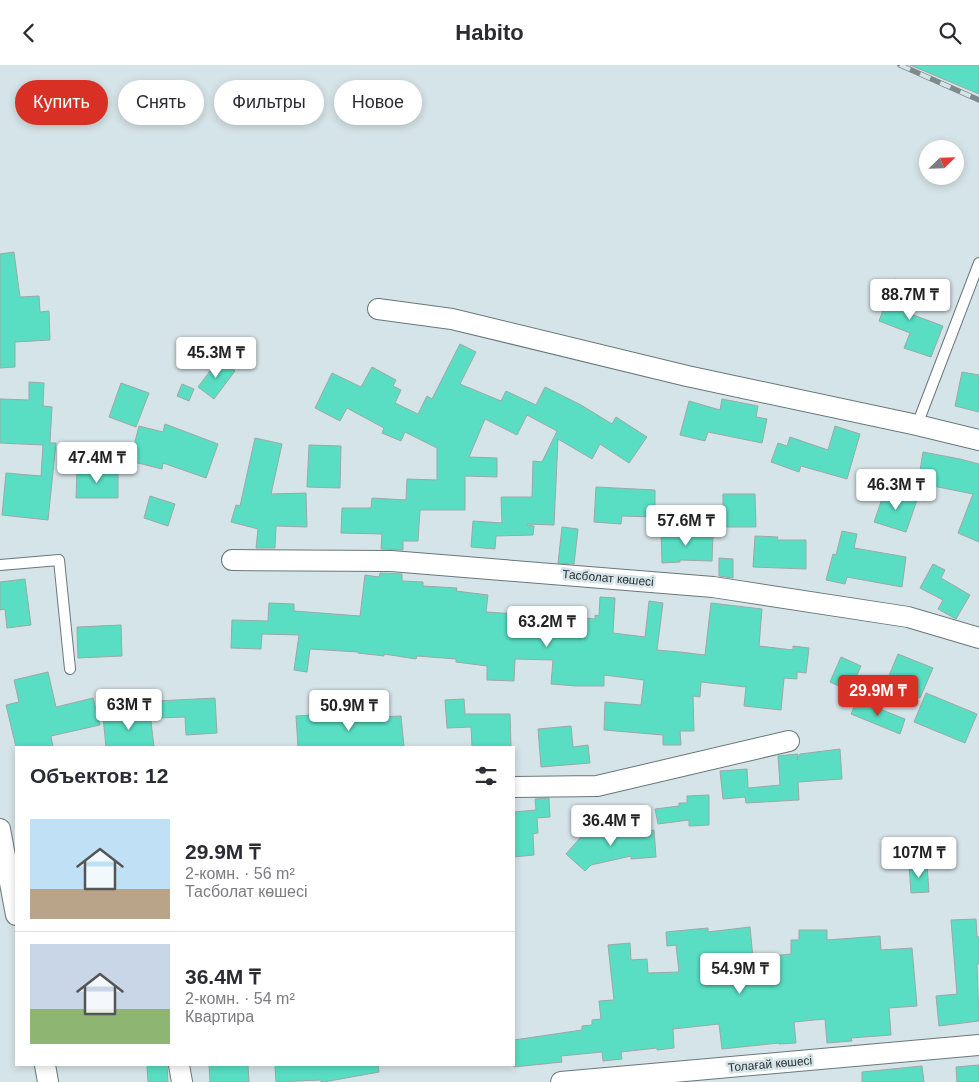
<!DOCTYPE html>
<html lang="ru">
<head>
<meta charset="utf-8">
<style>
  :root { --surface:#fff; --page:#f2f2f3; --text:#2b2b33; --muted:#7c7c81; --line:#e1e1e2; --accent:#d93025 }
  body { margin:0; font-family:Arial,sans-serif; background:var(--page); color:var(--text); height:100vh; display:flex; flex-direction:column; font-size:19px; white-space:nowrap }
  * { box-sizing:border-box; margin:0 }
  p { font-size:16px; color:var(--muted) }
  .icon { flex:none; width:28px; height:28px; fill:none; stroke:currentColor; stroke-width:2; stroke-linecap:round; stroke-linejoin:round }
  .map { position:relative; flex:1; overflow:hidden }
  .sheet { position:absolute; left:15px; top:681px; width:500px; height:320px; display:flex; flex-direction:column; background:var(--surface); border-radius:0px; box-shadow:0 2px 8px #0003 }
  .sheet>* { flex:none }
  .guide { position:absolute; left:15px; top:15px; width:500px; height:45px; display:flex; gap:10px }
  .needle { width:32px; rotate:67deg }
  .controls { position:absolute; left:919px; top:75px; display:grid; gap:10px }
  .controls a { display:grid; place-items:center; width:45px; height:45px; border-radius:50%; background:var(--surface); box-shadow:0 2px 8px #0003; font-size:25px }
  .price { position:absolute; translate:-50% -42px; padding:0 11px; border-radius:5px; background:#fff; color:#222; font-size:16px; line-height:32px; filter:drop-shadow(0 1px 2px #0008) }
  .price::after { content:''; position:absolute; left:50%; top:30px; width:15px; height:11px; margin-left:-8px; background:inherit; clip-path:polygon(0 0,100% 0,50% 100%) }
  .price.active { background:var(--accent); color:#fff }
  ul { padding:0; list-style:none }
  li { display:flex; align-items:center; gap:15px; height:125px; padding:0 15px }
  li+li { border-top:1px solid var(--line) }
  li span { display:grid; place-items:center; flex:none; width:140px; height:100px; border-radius:0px; color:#555 }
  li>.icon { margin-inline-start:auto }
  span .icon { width:60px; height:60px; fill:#fffc; stroke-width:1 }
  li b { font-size:21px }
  h2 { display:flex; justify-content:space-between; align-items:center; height:60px; padding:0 15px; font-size:21px }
  .tag { padding:0 18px; border-radius:22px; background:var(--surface); box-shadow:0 2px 8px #0003; font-size:18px; line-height:45px }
  .tag.active { background:var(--accent); color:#fff }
  header { display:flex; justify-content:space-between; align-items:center; height:65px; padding:0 15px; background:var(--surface); font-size:22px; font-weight:700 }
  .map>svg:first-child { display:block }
</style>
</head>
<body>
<header><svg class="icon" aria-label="back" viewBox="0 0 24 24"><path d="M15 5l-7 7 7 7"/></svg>Habito<svg class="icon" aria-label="search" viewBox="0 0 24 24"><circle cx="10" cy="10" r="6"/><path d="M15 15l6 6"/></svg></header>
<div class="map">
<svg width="979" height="1017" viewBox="0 0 979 1017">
  <rect width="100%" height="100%" fill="#d5e4e8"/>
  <path fill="#59dec4" stroke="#9ba9a5" d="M910,0H979V29Z
    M14,187L20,232L39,231L40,247L49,246L50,275L15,277V302L0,303V189Z
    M895,214L913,221L906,240L910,242L908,248L943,261L931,292L904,283L910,268L879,256Z
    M460,279L476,287L460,319L501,336L506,326L536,340L545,322L581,340L612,359L616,352L647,372L629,398L600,379L592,394L558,374L554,460L527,459V460L534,461L533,470L496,471L495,484L471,482L473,456L502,458L501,432H532L533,396L542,397L557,366L527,350L517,370L485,354L469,392L497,393V412L465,411V445H420L418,476H403V485L381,484L382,469L341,468L342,443H371L372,433L406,435L407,414L437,415V383L405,367L401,376L382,368L384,363L347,343L340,356L315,343L332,308L361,322L372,302L396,315L393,321L401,325L395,338L418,349L427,331L432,334Z
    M219,294L235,306L214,334L198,322Z
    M962,307L979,310V347L955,341Z
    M29,317L44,318L43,341L52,342L50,378H56L48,455L2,450L6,408L41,411L43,380L0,378V334L29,335Z
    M121,318L149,328L136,362L109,352Z
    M182,319L194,324L189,336L177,331Z
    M722,334L758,341L756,352L767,354L762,378L708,367L705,376L680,370L689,336L720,345Z
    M165,359L218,379L206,413L163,398L162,404L130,396L139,361L163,367Z
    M835,361L860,369L847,414L801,401L799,407L771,397L778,378L787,381L790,372L828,385Z
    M255,373L282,379L271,429L306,428L307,462L276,461L275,483H256L258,464L231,457L236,440L240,441Z
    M309,380L341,381L340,423L307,422Z
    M923,387L960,394L979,399V477L958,468L973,429L918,418Z
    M77,405H118V433H76Z
    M596,422L655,425V452L622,451L621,459L594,457Z
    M885,425L917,435L906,467L874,457Z
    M723,429H755L756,462H723Z
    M150,431L175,439L168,461L144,453Z
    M562,462L578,464L574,499L558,498Z
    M686,466L713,469L712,496L680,495V497L662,498L661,467Z
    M842,466L857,469L854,483L906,492L902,522L847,512L845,519L826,515L833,489L836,490Z
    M755,471L778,472L777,475H806V504L753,502Z
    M719,493L733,494V513L719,511Z
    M933,499L945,505L941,513L970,530L956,554L938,544L943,535L920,523Z
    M380,508L402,509V516L423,517V521L457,523L456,526L488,530L486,547L518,549L517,552L567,554V551L595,554V550L599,551L600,532L615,533L613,568L645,572L649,536L663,538L657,585L680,587L705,590L711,538L762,544L759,581L793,585V581L809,583L806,608L797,607V614L784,613L781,645L744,641L746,622L701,617L700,632L693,631L694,666H680L681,680H663V670L604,665L605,637L641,640L644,615L604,610V621H576L551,619L553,595L515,594L514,616L487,615V601L456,597V594L417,591L416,594L384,589V591L358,588V587L310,584L307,607L294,605L299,570L262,569L261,584L231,583L232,555L268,556L269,538L294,539V546L360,551L365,510L379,512Z
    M25,514L31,560L7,563L5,544L0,545V517Z
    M121,560L122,591L78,593L77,562Z
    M898,589L933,603L920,633L886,618Z
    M841,592L861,601L850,626L830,617Z
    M48,607L56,642L93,633L100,660L51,671L53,682H16L6,640L19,637L14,615Z
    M926,628L977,649L965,678L914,657Z
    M215,633L217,668L186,670L185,652L157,653L156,636Z
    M464,634L465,649H510L511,682H472L471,662L447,663L445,635Z
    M857,635L905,654L900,669L851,649Z
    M150,648L154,682H106L103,652Z
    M328,649V654L401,651L404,682H298L296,651Z
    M571,661L573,682L588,680L590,698L541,702L538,664Z
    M840,684L842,714L798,717L799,735L746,738L745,732L723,734L720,706L747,704L748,723L780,720L778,691L798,689L797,695L800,689Z
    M709,730V760L689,761V755L658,759L655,744L679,741V738H687V731Z
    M549,733L550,752L537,753L538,768L533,769L534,790L514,792V747L536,745L535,734Z
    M604,760L606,774L654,765L656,792L631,794V791L591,800L585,806L566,789L587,765Z
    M927,800L929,827L911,828L909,801Z
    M976,854L977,872H979V899H977L979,956L939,961L936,931L957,929L951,855Z
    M750,862L753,893L791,889V875H799V865H827V875L880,871L881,885L912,883L917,941L889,943L891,970L851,973L852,976L827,978L825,954L794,957L796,978L779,979V978L722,984L719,959L673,964L674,983L657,985V983L621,987L622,994L603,996L602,987L561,991L562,997L514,1002V975L582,965V961L592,960V955L601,954L599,936L614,935L608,880L630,878L631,895L647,894L648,908L679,907L676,880L667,881L666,867L708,863V867Z
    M147,1000H167L168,1017H148Z
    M209,1000H248L249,1017H210Z
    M275,1000H378L379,1007L324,1017H321V1015L276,1017Z
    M979,1000V1017H957L956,1002Z
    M922,1001L924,1017H862V1007Z"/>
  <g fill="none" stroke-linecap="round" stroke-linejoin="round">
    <g stroke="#69777a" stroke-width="12">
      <path id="lane" d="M917,360L979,198
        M0,500L59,495L70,604"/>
    </g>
    <g stroke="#69777a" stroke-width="22">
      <path id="street" d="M378,244L452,254L687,311L917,360L979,375
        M232,495L391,496L713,522L908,552L979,573
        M514,722L597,721L789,676
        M0,764L16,850
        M45,1000L48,1017
        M179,1000L182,1017
        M561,1017L979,980"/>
    </g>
    <use href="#lane" stroke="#fff" stroke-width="10"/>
    <use href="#street" stroke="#fff" stroke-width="20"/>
    <g stroke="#7f8a8d" stroke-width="5.5">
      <path id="rail" d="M900,0L979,35"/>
    </g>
    <use href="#rail" stroke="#d5e4e8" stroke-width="4" stroke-dasharray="11" stroke-linecap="butt"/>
  </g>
  <g text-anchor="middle" stroke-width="5" stroke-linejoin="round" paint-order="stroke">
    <g font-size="12" fill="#2c3234" stroke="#d5e4e8">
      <text transform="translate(608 513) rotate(5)" y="4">Тасболат көшесі</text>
      <text transform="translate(770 999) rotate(-5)" y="4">Толағай көшесі</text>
    </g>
  </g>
</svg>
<div class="controls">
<a><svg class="needle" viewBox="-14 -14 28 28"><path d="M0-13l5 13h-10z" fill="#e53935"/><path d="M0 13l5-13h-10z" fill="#7c7c81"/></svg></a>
</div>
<b class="price" style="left:910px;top:256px">88.7M ₸</b>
<b class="price" style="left:216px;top:314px">45.3M ₸</b>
<b class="price" style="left:97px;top:419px">47.4M ₸</b>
<b class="price" style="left:896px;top:446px">46.3M ₸</b>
<b class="price" style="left:686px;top:482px">57.6M ₸</b>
<b class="price" style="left:547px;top:583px">63.2M ₸</b>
<b class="price active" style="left:878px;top:652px">29.9M ₸</b>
<b class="price" style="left:129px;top:666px">63M ₸</b>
<b class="price" style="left:349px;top:667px">50.9M ₸</b>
<b class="price" style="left:611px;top:782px">36.4M ₸</b>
<b class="price" style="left:919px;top:814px">107M ₸</b>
<b class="price" style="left:740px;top:930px">54.9M ₸</b>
<div class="guide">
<a class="tag active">Купить</a>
<a class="tag">Снять</a>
<a class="tag">Фильтры</a>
<a class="tag">Новое</a>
</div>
<section class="sheet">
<h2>Объектов: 12<svg class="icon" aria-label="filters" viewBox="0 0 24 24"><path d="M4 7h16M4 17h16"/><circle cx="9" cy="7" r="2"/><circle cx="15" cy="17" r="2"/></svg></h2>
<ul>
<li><span style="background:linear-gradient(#bfe0f5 70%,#b9a48a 0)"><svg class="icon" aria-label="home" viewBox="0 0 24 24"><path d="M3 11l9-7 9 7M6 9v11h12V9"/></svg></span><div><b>29.9M ₸</b><p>2-комн. · 56 m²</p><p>Тасболат көшесі</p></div></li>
<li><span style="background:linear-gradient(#c9d6e8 65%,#8fb573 0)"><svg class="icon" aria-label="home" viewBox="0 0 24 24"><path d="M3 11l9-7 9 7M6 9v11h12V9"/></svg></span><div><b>36.4M ₸</b><p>2-комн. · 54 m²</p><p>Квартира</p></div></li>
</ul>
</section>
</div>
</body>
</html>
